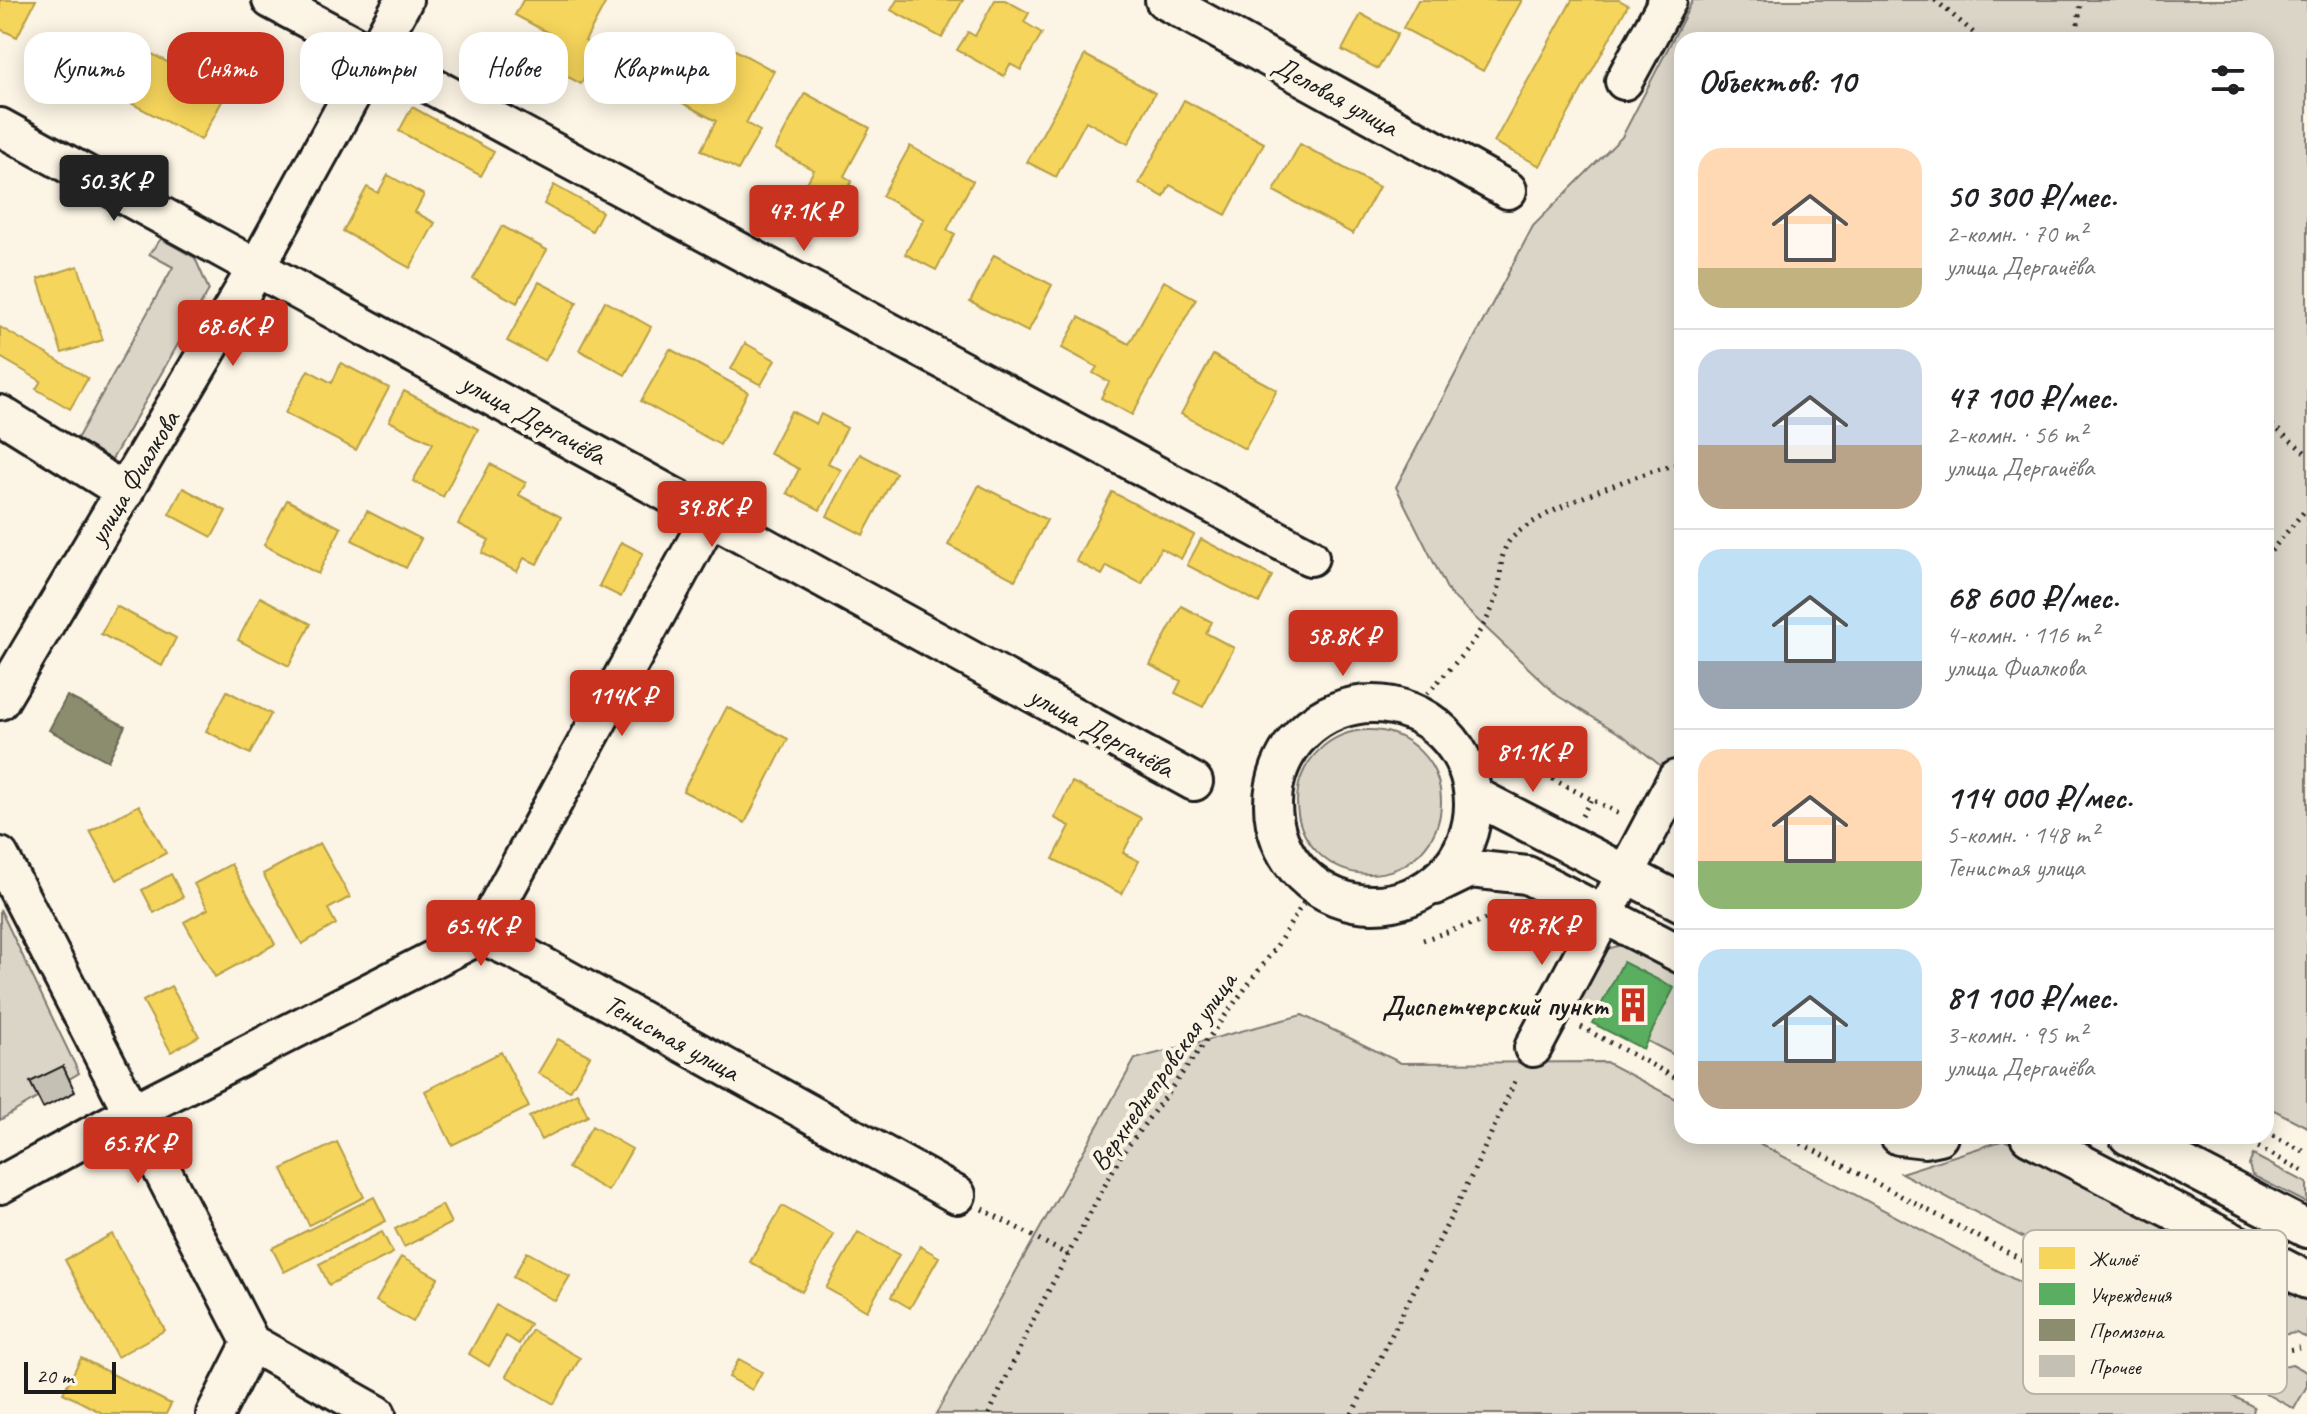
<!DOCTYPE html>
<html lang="ru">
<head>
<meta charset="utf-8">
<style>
  :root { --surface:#fff; --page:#f6f6f6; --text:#202124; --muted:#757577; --line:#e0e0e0; --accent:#c8321e }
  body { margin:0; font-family:Caveat,sans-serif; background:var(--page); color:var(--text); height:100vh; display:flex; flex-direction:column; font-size:30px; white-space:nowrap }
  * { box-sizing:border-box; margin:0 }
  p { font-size:26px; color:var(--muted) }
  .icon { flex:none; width:44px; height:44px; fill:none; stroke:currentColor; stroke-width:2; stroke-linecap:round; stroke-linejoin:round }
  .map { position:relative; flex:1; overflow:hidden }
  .sheet { position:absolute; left:1674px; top:32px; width:600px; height:1112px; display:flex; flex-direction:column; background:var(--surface); border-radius:24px; box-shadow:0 4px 20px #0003 }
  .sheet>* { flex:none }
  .top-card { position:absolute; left:24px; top:32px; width:760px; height:72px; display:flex; gap:16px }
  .scale { position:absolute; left:24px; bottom:20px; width:92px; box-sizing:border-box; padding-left:8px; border:4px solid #1c1c1c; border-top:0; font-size:22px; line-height:28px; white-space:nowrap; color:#1c1c1c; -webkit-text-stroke:6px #fcf5e5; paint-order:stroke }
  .price { position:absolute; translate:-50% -68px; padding:0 18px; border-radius:8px; background:var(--accent); color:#fff; font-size:26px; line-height:52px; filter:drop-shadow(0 2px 4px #0008) }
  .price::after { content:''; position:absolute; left:50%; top:48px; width:24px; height:18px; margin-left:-12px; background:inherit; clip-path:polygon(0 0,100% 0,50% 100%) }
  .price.active { background:#222; color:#fff }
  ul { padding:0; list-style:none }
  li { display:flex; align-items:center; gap:24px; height:200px; padding:0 24px }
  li+li { border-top:2px solid var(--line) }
  li span { display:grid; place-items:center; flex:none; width:224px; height:160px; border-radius:24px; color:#555 }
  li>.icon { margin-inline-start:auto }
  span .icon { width:96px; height:96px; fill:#fffc; stroke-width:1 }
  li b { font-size:34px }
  h2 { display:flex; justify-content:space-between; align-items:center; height:96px; padding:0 24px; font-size:34px }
  .pill { padding:0 28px; border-radius:24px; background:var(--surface); box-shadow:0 4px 20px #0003; font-size:28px; line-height:72px }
  .pill.active { background:var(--accent); color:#fff }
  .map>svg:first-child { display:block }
</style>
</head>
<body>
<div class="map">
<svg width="2307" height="1414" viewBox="0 0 2307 1414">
  <rect width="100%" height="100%" fill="#fcf5e5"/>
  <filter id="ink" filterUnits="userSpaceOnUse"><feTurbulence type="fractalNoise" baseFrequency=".0125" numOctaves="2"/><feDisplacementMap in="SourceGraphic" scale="16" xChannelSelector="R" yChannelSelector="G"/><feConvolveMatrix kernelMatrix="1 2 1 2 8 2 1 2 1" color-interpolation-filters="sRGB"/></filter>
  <g filter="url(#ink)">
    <path fill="#dbd5c8" stroke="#7c7872" stroke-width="2" d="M1693,0H2307V1127L2266,1106V40H1682V783L1625,737L1558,696L1449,593L1396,487L1533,226L1622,137Z
      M161,239L195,258L209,290L110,463L73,446L173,267L149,254Z
      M1297 802a72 72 0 1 1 144 0a72 72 0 1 1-144 0Z
      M0,909L79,1073L0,1120Z
      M1627,943L1675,969L1682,992V1059L1575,1003L1601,951Z
      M1302,1015L1401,1063L1606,1062L1682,1102V1136H1745L2254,1407L2253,1414H936L1135,1059Z
      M2004,1140L2307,1297V1338L2296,1333L2223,1343L1901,1173Z
      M2253,1155L2307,1183V1203L2252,1175L2249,1165Z
      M2292,1364L2307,1372V1386L2294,1409L2237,1377Z"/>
    <path fill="#f6d55c" stroke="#b59e49" stroke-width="2" d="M0,0H36L17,37L0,29Z
      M523,0H607L585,41L600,50L581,84L544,64L558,38L515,15Z
      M897,0H963L942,38L891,10Z
      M995,0H1005L1029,13L1024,22L1042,33L1021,70L1010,64L1004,76L957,50L968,32L975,36Z
      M1418,0H1522L1483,71L1403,28Z
      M1572,0H1619L1628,5L1540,166L1494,142Z
      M1361,14L1398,34L1378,69L1342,50Z
      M713,38L774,71L746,123L760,131L738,170L701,150L716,121L679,101Z
      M131,43L188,73L195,61L233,81L201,140L106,90Z
      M1085,55L1155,93L1128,144L1086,121L1056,177L1027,162Z
      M805,93L870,128L844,176L852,181L828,224L794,206L814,170L775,149Z
      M1184,100L1264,143L1226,215L1170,185L1164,197L1139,183Z
      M412,107L494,152L481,176L399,131Z
      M1300,144L1379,187L1353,234L1274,191Z
      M910,146L973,181L947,230L955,234L936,270L905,254L924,219L882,196Z
      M388,175L424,195L415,212L435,223L410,268L343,231L367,187L378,193Z
      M554,185L602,212L592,231L544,204Z
      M502,226L547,250L517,303L473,279Z
      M994,255L1052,285L1028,332L970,302Z
      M78,266L103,340L62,353L38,279Z
      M1164,281L1196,299L1132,415L1101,398L1109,382L1093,373L1097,367L1062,348L1079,317L1129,344Z
      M539,282L577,302L545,361L507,341Z
      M605,301L651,327L625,375L579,350Z
      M0,327L88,378L70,409L36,389L41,381L0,357Z
      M745,343L775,360L761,385L731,369Z
      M670,349L748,392L720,445L641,401Z
      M1213,355L1277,390L1245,449L1181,414Z
      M341,363L389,388L356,450L285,413L308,370L332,383Z
      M404,391L478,429L443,497L413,481L433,443L389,421Z
      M791,411L816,424L821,414L847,428L828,463L841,470L820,510L787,493L799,469L769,453Z
      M860,454L896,473L863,535L827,516Z
      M490,464L526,483L519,495L561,517L537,564L524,558L517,572L482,553L489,540L458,524Z
      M979,485L1047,520L1015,580L948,545Z
      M183,488L226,511L212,537L169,514Z
      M1112,492L1194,535L1181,559L1161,548L1142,584L1107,566L1102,575L1076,561Z
      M287,500L341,528L318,574L264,545Z
      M367,511L421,539L406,568L352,540Z
      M1201,539L1272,576L1259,603L1187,565Z
      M621,542L643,553L621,597L599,586Z
      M260,597L311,624L289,666L238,640Z
      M116,606L176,638L162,666L101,634Z
      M1181,606L1212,622L1206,633L1234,648L1203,707L1175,693L1181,681L1150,665Z
      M227,691L271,714L250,754L206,731Z
      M727,707L788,739L745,823L683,791Z
      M1072,782L1141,818L1123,853L1139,861L1122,894L1053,859L1070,826L1054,818Z
      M139,805L166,853L117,880L90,831Z
      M320,843L350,897L328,909L336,924L302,944L263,874Z
      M231,864L275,944L215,977L184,922L208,909L194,884Z
      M171,874L183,897L154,913L142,890Z
      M171,986L199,1036L171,1052L143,1001Z
      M558,1039L590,1056L570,1091L538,1073Z
      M501,1052L529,1107L452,1145L425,1091Z
      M577,1093L588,1116L541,1140L529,1117Z
      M592,1126L632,1149L608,1191L568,1168Z
      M337,1142L364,1197L309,1225L282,1169Z
      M374,1197L386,1221L284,1272L272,1248Z
      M442,1205L451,1223L404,1247L395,1229Z
      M782,1206L834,1235L802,1292L750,1262Z
      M382,1232L393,1253L329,1285L319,1264Z
      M858,1232L899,1255L867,1311L826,1288Z
      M112,1234L165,1330L117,1357L65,1260Z
      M920,1246L939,1257L910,1308L891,1297Z
      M527,1252L570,1276L555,1301L513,1277Z
      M401,1257L438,1278L413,1322L376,1301Z
      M496,1305L530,1324L519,1344L506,1336L489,1366L469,1354Z
      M532,1330L580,1358L554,1404L506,1376Z
      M81,1358L171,1404L166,1414H104L63,1393Z
      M739,1359L762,1372L752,1390L729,1377Z"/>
    <path fill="#5aae61" stroke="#47824c" stroke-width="2" d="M1623,962L1674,988L1643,1049L1592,1023Z"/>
    <path fill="#8c8c6e" stroke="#6a6a55" stroke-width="2" d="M67,696L125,726L108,761L49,730Z"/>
    <path fill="#c4c0b3" stroke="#1c1c1c" stroke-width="2" d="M63,1066L75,1092L43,1108L30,1082Z"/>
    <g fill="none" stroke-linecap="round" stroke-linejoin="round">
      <g stroke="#1c1c1c" stroke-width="42">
        <path id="minor" d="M271,0L1310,557
          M1164,0L1508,190
          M1624,81L1668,0
          M0,127L1194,782
          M0,414L125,492
          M0,701L257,267L404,0
          M1273 804a100 100 0 1 1 200 0a100 100 0 1 1-200 0Z
          M1473,795L1682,903
          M0,856L251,1343L377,1414
          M1435,886L1470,869L1527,875L1682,955
          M481,935L711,515
          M1533,1048L1676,779
          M1899,1136L1925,1139L1939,1136
          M2029,1136L2307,1280
          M2128,1136L2307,1229
          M0,1185L135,1111L481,935L518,952L957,1195
          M215,1414L251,1343"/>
      </g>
      <path stroke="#1c1c1c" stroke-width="5" stroke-dasharray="2 6" stroke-linecap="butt" d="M1935,0L1982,40
        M2076,40L2081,0
        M2266,420L2307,454
        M2266,557L2307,508
        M1411,711C1441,677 1480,643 1496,599C1503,581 1497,556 1510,540C1535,511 1643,472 1682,463
        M1524,764L1621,815
        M1582,816L1591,799
        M1423,940L1520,908
        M1581,1027L1682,1081
        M2266,1132L2307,1153
        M1787,1136L2216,1362L2299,1348
        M2237,1136L2307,1173
        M982,1209L1068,1255
        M989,1414L1034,1318L1120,1157L1276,947L1314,886
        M1352,1414L1473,1173L1517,1077"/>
      <use href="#minor" stroke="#fcf5e5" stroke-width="36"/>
    </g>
  </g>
  <defs>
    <g id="building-bare" transform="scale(2.76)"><path d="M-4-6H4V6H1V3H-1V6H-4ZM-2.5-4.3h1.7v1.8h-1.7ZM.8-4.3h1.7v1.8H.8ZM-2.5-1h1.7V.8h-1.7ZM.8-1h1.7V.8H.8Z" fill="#c8321e" stroke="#fcf5e5" stroke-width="2.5" paint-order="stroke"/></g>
  </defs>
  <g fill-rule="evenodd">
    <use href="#building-bare" x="1633" y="1005"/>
  </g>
  <g text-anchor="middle" stroke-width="8" stroke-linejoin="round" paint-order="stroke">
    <g font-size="28" fill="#1c1c1c" stroke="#fcf5e5">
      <text transform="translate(1336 95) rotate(29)" y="10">Деловая улица</text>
      <text transform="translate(534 418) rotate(29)" y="10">улица Дергачёва</text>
      <text transform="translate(133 477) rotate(-59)" y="10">улица Фиалкова</text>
      <text transform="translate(1102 731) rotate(29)" y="10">улица Дергачёва</text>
      <text transform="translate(672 1037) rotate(29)" y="10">Тенистая улица</text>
      <text transform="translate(1162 1071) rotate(-55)" y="10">Верхнеднепровская улица</text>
    </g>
    <g font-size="28" font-weight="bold" fill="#1c1c1c" stroke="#fcf5e5" text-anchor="end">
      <text x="1607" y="1015">Диспетчерский пункт</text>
    </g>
  </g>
  <rect x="2023" y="1230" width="264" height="164" rx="12" fill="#fcf5e5" stroke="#b9b4a9" stroke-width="2"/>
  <rect x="2039" y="1247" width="36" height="22" fill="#f6d55c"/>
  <rect x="2039" y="1283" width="36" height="22" fill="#5aae61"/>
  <rect x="2039" y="1319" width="36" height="22" fill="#8c8c6e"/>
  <rect x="2039" y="1355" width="36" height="22" fill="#c4c0b3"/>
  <g font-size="22" fill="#1c1c1c">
    <text x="2089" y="1266">Жильё</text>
    <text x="2089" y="1302">Учреждения</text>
    <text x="2089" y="1338">Промзона</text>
    <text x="2089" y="1374">Прочее</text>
  </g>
</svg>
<div class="scale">20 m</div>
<b class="price active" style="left:114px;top:223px">50.3K ₽</b>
<b class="price" style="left:804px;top:253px">47.1K ₽</b>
<b class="price" style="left:233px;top:368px">68.6K ₽</b>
<b class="price" style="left:712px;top:549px">39.8K ₽</b>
<b class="price" style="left:1343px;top:678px">58.8K ₽</b>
<b class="price" style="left:622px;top:738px">114K ₽</b>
<b class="price" style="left:1533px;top:794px">81.1K ₽</b>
<b class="price" style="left:1542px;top:967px">48.7K ₽</b>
<b class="price" style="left:481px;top:968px">65.4K ₽</b>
<b class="price" style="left:138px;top:1185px">65.7K ₽</b>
<div class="top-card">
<a class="pill">Купить</a>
<a class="pill active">Снять</a>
<a class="pill">Фильтры</a>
<a class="pill">Новое</a>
<a class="pill">Квартира</a>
</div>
<section class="sheet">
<h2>Объектов: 10<svg class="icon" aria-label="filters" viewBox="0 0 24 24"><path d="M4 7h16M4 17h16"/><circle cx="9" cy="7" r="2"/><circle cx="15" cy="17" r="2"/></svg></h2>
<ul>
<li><span style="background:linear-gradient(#ffd9b3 75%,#c2b280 0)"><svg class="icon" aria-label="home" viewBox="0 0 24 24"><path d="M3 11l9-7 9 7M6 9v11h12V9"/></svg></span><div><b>50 300 ₽/мес.</b><p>2-комн. · 70 m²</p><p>улица Дергачёва</p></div></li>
<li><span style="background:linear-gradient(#c9d6e8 60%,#b9a48a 0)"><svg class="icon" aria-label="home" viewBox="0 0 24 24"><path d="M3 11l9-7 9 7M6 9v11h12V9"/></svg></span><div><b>47 100 ₽/мес.</b><p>2-комн. · 56 m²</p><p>улица Дергачёва</p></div></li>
<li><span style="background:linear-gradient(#bfe0f5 70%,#9aa5b1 0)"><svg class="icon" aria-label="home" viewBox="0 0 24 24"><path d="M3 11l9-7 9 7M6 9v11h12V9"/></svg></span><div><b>68 600 ₽/мес.</b><p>4-комн. · 116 m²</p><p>улица Фиалкова</p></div></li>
<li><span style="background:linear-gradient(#ffd9b3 70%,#8fb573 0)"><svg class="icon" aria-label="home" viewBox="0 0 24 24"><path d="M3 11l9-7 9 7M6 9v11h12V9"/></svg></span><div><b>114 000 ₽/мес.</b><p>5-комн. · 148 m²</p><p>Тенистая улица</p></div></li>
<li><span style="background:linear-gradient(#bfe0f5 70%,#b9a48a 0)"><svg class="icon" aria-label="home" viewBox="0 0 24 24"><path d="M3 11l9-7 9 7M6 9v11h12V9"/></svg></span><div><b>81 100 ₽/мес.</b><p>3-комн. · 95 m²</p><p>улица Дергачёва</p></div></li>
</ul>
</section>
</div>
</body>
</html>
